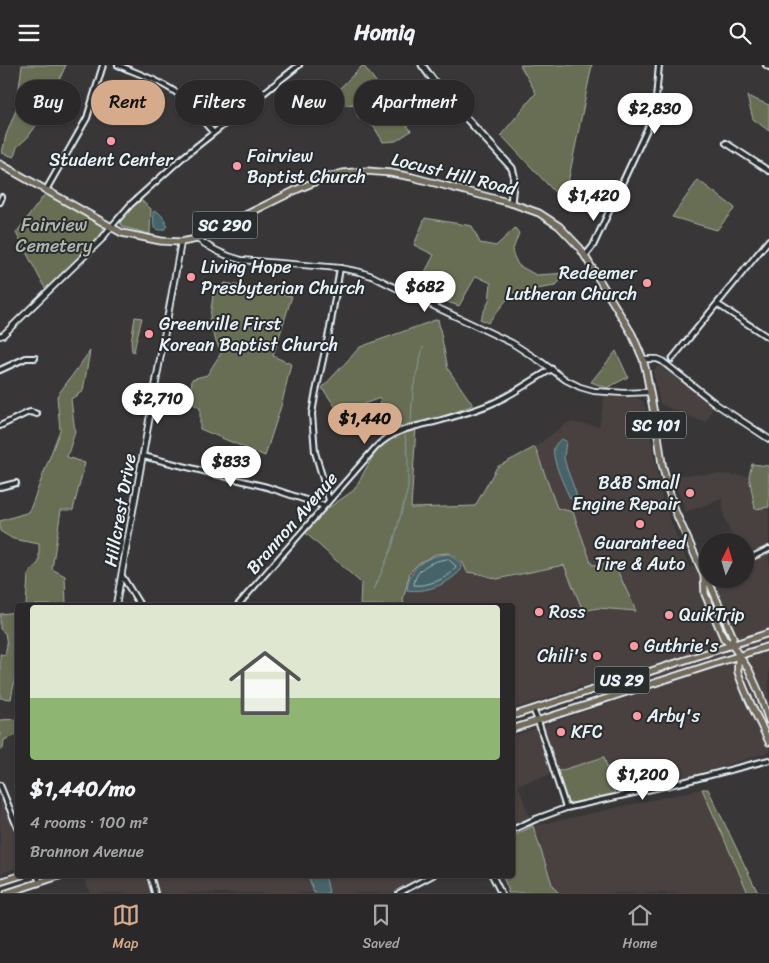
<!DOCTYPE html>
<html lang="en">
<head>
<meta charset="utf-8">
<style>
  :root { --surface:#2a2829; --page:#363435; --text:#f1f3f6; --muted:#a5a6a8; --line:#464446; --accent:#d6ab8b }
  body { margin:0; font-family:Sriracha,sans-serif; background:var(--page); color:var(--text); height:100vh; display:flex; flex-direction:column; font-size:19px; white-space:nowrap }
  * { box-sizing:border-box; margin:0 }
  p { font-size:16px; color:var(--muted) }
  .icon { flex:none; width:28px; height:28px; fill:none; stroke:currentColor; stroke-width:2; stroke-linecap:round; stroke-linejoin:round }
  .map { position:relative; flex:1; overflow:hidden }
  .sheet { position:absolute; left:15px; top:538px; width:500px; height:275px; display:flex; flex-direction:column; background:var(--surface); border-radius:5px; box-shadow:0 1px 4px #0004,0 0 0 1px var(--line) }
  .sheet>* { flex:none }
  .hud { position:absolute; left:15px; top:15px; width:500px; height:45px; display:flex; gap:10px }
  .needle { width:32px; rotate:5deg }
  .buttons { position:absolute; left:699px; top:468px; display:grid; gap:10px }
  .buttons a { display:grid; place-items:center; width:55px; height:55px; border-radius:50%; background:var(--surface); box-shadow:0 1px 4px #0004,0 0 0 1px var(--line); font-size:25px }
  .price { position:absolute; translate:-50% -42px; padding:0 11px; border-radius:18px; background:#fff; color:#222; font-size:16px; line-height:32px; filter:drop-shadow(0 1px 2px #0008) }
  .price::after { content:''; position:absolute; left:50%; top:30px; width:15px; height:11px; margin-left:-8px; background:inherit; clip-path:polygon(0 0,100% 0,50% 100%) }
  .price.current { background:var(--accent); color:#111 }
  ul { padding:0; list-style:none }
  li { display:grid; align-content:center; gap:10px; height:265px; padding:0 15px }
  li span { display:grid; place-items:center; height:155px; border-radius:5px; color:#555 }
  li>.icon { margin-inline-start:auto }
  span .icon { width:90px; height:90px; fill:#fffc; stroke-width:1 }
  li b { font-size:21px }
  .pill { padding:0 18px; border-radius:22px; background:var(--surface); box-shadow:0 1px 4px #0004,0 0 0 1px var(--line); font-size:18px; line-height:45px }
  .pill.current { background:var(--accent); color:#111 }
  header { display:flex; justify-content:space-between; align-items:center; height:65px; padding:0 15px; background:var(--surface); font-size:22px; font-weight:700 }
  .tab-bar { display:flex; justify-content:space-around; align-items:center; height:70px; border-top:1px solid var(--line); background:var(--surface); font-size:14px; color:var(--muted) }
  .tab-bar a { display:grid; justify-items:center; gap:2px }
  .tab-bar .current { color:var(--accent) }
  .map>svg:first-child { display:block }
</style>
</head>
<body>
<header><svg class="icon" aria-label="menu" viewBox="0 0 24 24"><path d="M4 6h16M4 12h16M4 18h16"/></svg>Homiq<svg class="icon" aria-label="search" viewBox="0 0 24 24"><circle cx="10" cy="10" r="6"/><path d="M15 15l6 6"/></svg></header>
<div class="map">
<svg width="769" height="828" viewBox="0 0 769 828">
  <rect width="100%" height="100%" fill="#383637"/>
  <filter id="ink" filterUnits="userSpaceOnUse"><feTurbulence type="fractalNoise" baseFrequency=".02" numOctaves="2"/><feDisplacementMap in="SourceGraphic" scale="10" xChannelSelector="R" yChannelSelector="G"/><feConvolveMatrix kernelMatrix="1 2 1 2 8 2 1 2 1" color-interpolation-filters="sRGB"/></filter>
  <g filter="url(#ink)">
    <path fill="#484141" d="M659,301H663L714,341L706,358L660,339L653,306L655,303Z
      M605,329L637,333L644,337L663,437L690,503L707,496L708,514H745V476H734L724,452L722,434L685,447L672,410L719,409L749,411L755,444L769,442V687L679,715L615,729L604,692L518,720L533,761L702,724L748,828H559L553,822L533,761L513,771V671L642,627L638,603L513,644L512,540H404L403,535L410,507L419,498L436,489L450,488L463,498L467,507L480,509L497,514L564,500L583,546L598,543H607L573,447L557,443L535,382L568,357L599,361Z
      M0,725L18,770L17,803L0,809Z
      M89,810H427L391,828H90L83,812Z"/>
    <path fill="#686e53" stroke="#a8b0a6" d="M22,0H66L43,51L28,72L17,82L14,92L2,88L6,70L16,45Z
      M363,0L391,36L411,66L396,76L383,77L374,62L358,53L354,39L336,42L327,36Z
      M520,0H592L564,137L501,70L536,28Z
      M747,31L769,40V66L753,54Z
      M698,115L735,143L717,165L672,152Z
      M45,129L63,137L103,160L104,164L103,170L46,225L16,168Z
      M141,135L151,144L150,169L123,162L120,158L124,150Z
      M425,153L472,161L480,178L496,181L515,163L519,168L512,187L518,200L536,210L568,208L555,221L512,228L488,258L480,254L489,236L491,218L476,211L459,241L415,226L434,190L414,180Z
      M225,218L292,231L273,291L291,299L282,338L265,391L200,364V343L190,337L192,314L207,310L221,288L209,259L213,230Z
      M135,252L142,253C139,265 136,275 134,287L132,286L131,277Z
      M438,254L448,304L473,340L416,362L411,443L475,441L497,402L535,382L557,443L573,447L592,500L614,498L636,546L598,543L583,546L564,500L497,514L480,509L467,507L463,498L450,488L436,489L419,498L410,507L403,535L404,540H360L361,518L300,463L354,425L385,370L380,333L340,348L322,323L360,282Z
      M90,286L83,326L71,334L75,367L67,392L85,398L73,445H61L52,504L65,511L66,540H26L28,510L39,497V479L13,474L0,466V456L29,447L60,365L57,331Z
      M616,286L628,312L607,323L591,317Z
      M752,399L769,401V442L755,444L749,411Z
      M17,547V603L11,634L0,633V589L5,590L7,580L5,568L0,564V549Z
      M17,654V670L4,675L3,684H0V655Z
      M604,692L615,729L563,740L553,708Z
      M702,724H708L758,828H748Z
      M533,761L553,822L559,828H508V824L502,810H512L513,771Z"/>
    <path fill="#456367" stroke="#869ca1" d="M305,18C314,21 324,34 327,43L325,48H319L316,44L302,21Z
      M156,146C161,148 166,156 167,161C165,166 158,166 154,163L153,147Z
      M561,374L566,376L564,393L567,404L576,428V432L571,434L570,433C565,423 551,393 554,383C555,379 559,376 561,374Z
      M449,489L461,499V505C448,519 427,528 407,525C410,500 426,491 449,489Z
      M308,810H324L327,818L329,828H314Z"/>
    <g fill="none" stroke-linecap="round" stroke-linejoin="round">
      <path stroke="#a7b8be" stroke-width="1" d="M448,494L456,501C452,513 425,522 414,520C415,503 433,495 448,494Z"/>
      <path stroke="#869ca1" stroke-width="1" d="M411,357L413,324L423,282
        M374,525L392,482L408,423V390L405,370"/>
      <g stroke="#e8f1f8" stroke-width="8">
        <path id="minor" d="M118,0C139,9 164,17 182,32C194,42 202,56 213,67
          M766,0L769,2
          M726,78L769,106
          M46,125L87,53L103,0
          M0,137L2,132
          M111,162L131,139L182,93L299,0
          M585,191L593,181L649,60L656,34L659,0
          M717,239L769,273
          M672,294L769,175
          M0,305L26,293H35
          M0,361L27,348L31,347L37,349
          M143,391L267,422L324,441
          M0,422L16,418
          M329,435L315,387L312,349L315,331L330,263L340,203
          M750,493L769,484
          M122,511L140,540
          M238,540L376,382C394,364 414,362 438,356C456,351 475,346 493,338C514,329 532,315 552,304
          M533,644L538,656L566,743
          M0,720L18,764
          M512,765L536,754L566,743L683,717L769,695
          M37,810L40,817
          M150,810L155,828
          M492,810L501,828
          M399,828L433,810"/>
      </g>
      <g stroke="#e8f1f8" stroke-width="8">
        <path id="tertiary" d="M197,174C211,183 224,191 241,195L340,203L360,207L372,211L406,228L512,278L540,296L566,315L580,322L594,326L624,328L650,327
          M0,271L3,270L101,175L111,162
          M643,294H657L662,296L716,339L769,374
          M116,540L181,177"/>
      </g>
      <g stroke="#e8f1f8" stroke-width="9">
        <path id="secondary" d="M422,0L436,19L457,43L512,103L514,110L511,138"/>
      </g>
      <g stroke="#e8f1f8" stroke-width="9">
        <path id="primary" d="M0,99L122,168L161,176L181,177L197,174L298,124L324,113L343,108L367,106L391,108L412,112L511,138L539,148L559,161L580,183L632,269L643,294L646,306L658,370L662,399L669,426L675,446L704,510L709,517L733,572L732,580
          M704,510L705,529L724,574L732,580L749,605L758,625L769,656
          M739,591C738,596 737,601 738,607C745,630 759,655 769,677
          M512,651L769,568
          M512,664L769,581
          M0,817L22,810
          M7,828L62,810"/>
      </g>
      <use href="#minor" stroke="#2a2d2e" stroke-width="4"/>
      <use href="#tertiary" stroke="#2a2d2e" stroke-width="4.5"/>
      <use href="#secondary" stroke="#2a2d2e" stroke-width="5"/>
      <use href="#primary" stroke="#726b5a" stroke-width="5.5"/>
    </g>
  </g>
  <g fill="#ff9aa2" stroke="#2a2d2e" stroke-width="2">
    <circle cx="111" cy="76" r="5"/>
    <circle cx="237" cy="101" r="5"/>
    <circle cx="191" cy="212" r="5"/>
    <circle cx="647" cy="218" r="5"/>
    <circle cx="149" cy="269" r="5"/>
    <circle cx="690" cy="428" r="5"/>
    <circle cx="640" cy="459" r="5"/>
    <circle cx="539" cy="547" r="5"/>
    <circle cx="669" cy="550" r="5"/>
    <circle cx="634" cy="581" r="5"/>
    <circle cx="597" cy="591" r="5"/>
    <circle cx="637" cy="651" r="5"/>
    <circle cx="561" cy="667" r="5"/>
  </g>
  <g text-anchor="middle" stroke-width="4" stroke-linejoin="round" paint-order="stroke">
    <g fill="#2a2d2e" stroke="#afb6bb" stroke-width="1">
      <rect x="192.5" y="146.5" width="65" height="27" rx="4"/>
      <rect x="626" y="346.5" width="60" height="27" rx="4"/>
      <rect x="594.5" y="601.5" width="55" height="27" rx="4"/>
    </g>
    <g font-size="16" font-weight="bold" fill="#e8f1f8">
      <text x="225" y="166">SC 290</text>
      <text x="656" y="366">SC 101</text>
      <text x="622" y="621">US 29</text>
    </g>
    <g font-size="18" fill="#e8f1f8" stroke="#2a2d2e" text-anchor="start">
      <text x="247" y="97">Fairview<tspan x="247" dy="21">Baptist Church</tspan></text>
      <text x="111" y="101" text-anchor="middle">Student Center</text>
      <text x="201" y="208">Living Hope<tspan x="201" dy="21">Presbyterian Church</tspan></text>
      <text x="637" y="214" text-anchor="end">Redeemer<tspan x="637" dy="21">Lutheran Church</tspan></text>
      <text x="159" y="265">Greenville First<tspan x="159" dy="21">Korean Baptist Church</tspan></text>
      <text x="680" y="424" text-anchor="end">B&amp;B Small<tspan x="680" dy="21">Engine Repair</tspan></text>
      <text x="640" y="484" text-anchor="middle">Guaranteed<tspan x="640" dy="21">Tire &amp; Auto</tspan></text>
      <text x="549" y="553">Ross</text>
      <text x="679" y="556">QuikTrip</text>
      <text x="644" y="587">Guthrie's</text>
      <text x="587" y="597" text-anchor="end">Chili's</text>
      <text x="647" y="657">Arby's</text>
      <text x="571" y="673">KFC</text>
    </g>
    <g font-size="18" fill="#e8f1f8" stroke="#2a2d2e">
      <text transform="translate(454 109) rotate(14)" y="6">Locust Hill Road</text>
      <text transform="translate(120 445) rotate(-80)" y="6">Hillcrest Drive</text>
      <text transform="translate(292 458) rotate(-49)" y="6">Brannon Avenue</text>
    </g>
    <g font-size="18" fill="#aeb6ae" stroke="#2a2d2e">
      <text x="54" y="166">Fairview<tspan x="54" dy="21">Cemetery</tspan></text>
    </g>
  </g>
</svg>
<div class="buttons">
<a><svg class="needle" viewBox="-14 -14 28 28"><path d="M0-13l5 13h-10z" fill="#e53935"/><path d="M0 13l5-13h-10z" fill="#a5a6a8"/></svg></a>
</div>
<b class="price" style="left:655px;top:70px">$2,830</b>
<b class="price" style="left:594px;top:157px">$1,420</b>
<b class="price" style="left:425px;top:248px">$682</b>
<b class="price" style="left:158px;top:360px">$2,710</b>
<b class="price current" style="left:365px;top:380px">$1,440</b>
<b class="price" style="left:231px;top:423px">$833</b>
<b class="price" style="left:643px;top:736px">$1,200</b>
<div class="hud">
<a class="pill">Buy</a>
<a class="pill current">Rent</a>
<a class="pill">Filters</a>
<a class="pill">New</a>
<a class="pill">Apartment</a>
</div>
<section class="sheet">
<ul>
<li><span style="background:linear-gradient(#dfe7d0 60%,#8fb573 0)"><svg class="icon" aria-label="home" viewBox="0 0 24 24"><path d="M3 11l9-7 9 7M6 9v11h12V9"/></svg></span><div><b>$1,440/mo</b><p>4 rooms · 100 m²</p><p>Brannon Avenue</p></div></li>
</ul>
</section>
</div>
<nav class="tab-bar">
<a class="current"><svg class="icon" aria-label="map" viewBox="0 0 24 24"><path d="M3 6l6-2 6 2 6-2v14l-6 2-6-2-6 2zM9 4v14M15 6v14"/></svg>Map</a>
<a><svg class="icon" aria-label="saved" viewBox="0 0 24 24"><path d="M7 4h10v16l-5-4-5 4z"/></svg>Saved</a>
<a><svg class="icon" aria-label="home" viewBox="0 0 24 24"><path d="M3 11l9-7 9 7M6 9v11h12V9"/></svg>Home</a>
</nav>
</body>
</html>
